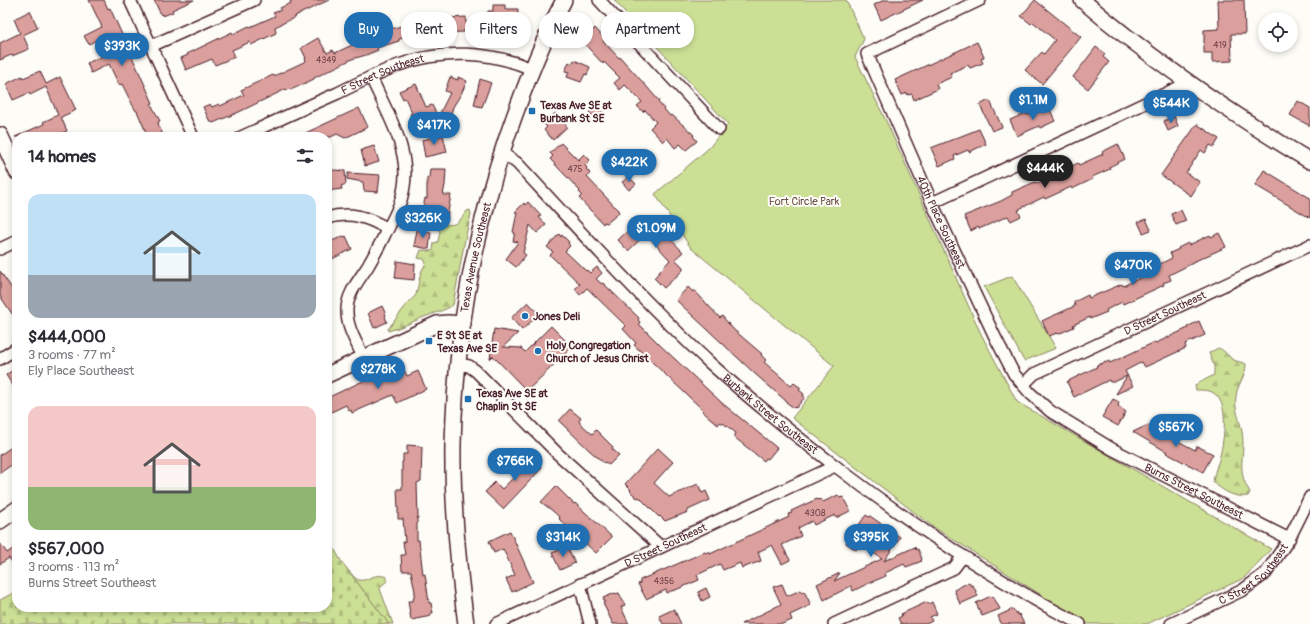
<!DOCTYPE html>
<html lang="en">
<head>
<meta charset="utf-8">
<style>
  :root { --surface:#fff; --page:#f2f2f3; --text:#2b2b33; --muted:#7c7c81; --accent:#1f6fb2 }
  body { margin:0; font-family:Pangolin,sans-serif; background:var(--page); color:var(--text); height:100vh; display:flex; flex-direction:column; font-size:15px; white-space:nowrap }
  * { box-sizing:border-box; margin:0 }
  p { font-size:13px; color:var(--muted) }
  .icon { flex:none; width:22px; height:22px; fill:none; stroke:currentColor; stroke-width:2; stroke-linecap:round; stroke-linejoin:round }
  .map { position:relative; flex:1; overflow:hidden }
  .sheet { position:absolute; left:12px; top:132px; width:320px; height:480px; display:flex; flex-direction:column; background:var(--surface); border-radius:16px; box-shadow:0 2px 6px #0003 }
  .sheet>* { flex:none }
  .hud { position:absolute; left:344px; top:12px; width:380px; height:36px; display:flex; gap:8px }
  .controls { position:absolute; left:1258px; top:12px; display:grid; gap:8px }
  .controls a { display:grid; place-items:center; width:40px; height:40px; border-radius:50%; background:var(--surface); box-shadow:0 2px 6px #0003; font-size:20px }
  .price { position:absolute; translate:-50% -34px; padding:0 9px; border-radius:14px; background:var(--accent); color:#fff; font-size:13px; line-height:26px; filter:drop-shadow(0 1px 2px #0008) }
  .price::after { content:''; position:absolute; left:50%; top:24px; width:12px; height:9px; margin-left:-6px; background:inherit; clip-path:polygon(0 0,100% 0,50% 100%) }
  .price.active { background:#222; color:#fff }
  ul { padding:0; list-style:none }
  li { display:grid; align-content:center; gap:8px; height:212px; padding:0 16px }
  li span { display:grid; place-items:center; height:124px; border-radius:12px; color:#555 }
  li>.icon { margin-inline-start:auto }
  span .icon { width:72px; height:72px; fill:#fffc; stroke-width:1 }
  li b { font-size:17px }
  h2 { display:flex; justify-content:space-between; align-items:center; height:48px; padding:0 16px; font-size:17px }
  .tag { padding:0 14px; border-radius:16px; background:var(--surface); box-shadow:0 2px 6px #0003; font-size:14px; line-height:36px }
  .tag.active { background:var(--accent); color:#fff }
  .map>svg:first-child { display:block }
</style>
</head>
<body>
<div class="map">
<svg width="1310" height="624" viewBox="0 0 1310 624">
  <defs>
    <pattern id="forest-firs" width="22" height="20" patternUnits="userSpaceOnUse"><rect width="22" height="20" fill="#cce095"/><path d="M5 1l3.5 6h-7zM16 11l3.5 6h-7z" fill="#b1c081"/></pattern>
    <pattern id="cemetery-stones" width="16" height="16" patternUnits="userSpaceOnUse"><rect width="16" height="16" fill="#cce095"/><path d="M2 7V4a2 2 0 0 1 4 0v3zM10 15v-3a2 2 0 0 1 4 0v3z" fill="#b1c081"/></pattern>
  </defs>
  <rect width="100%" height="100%" fill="#fdfcf7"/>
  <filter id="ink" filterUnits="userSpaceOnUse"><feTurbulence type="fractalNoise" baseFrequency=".025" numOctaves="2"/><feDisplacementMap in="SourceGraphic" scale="8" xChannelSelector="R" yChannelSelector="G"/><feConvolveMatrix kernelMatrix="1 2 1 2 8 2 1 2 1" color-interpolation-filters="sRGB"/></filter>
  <g filter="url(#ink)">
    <path fill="url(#forest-firs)" stroke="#8b8060" d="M470,210L471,214L465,239L453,305C444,311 434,313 424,317C412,322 401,328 388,331V329L408,303L416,295L421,272L426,263L424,259L418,258L421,250L432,251L433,250L434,243L438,242L440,231L437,228L429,226V223L432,220C452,226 454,229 467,211Z
      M1218,348C1225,350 1228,357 1234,360C1238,362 1242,362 1246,364C1246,376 1237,385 1236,396C1234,410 1240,419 1242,432C1246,455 1235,470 1250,492L1248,496C1234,498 1223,491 1213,482C1214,471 1219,463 1221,452C1224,435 1230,402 1212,392C1208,390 1201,390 1196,390L1195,385L1214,375V366L1209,353Z
      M329,544C333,551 353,579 359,580C368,582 373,572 387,577V581L381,586L380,589L393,624H298L327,607Z"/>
    <path fill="url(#cemetery-stones)" stroke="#8b8060" d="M327,536L341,561L389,624H0V600L17,591V607H327Z"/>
    <path fill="#cce095" stroke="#8b8060" d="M614,0H846L864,39L855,57L888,125L981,334L1017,402L1271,549L1244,578L1147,624H1087L932,526L792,418L834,366L691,248L655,194L709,148L728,124Z
      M1012,276L1056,348L1024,361L984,287Z"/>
    <path fill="#dba09d" stroke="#4a1f2b" d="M89,0H104L108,9L110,8L153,103L151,104L160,121L158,122L159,126L164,137H148L137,111H136L132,104L122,84L119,85L109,64L91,73L87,63L105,55L98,39L89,44L88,43L84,36L102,27Z
      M154,0H194L172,10L173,12L163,16L162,14L161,15Z
      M290,0H329L295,16L296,17L275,27L276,33L251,45L250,42L232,50L235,57L215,65L212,59L186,70L181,58L188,55L187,54L232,32L233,34L249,26L250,27L275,16L273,13L281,10L280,8L291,3Z
      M884,0H923L881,20L874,5Z
      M1035,0L1081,37L1042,84L1025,70L1042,52L1044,54L1055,40L1033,22L1031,24L1021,16Z
      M1218,0H1244L1245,34H1231L1232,61L1212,62V53H1204V30L1219,29Z
      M493,5H505V9H518L517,26H514V28L495,27V29H492V30H464V32L437,33L415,37V35L399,39V41L377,48L378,50L366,55L352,59L314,78V79L295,88L290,90V89L287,90L286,89L239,112L213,123L212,122H210L203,107L210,104L212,107L219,104L220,106L244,95L241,90L273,75L274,76L306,61L305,58H306L301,48L318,38L327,53L333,50L335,53L380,32L412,23L411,19L434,14V19L466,17V23L484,14H488V11H493Z
      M30,11L38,28L23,35L29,49L12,56L11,55L0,60V43L20,33L14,19Z
      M589,28L592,31L595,28L605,39L603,41L619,58L620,57L647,87L659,101L658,102L670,116L672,115L694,135L693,136L697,141L686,150L680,144L675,148L667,138L663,142L650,128L656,122L645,110L643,112L637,106L642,102L625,85L620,90L614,83L620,78L604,62L603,64L581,40L585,37L582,34Z
      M977,42L984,57L981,59L983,63L970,68L968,65L950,73L952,77L936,84L938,89L914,100L912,94L908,95L907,93L902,95L895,80Z
      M1096,47L1105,54L1103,57L1109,62L1088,89L1073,77Z
      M574,60L590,67L587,75L585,74L581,82L567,77L569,72L565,71L569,62L572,64Z
      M40,71L46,84L60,77L76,110L61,117L67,131L53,137H15L44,124L43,122L58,115L46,87L30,95L29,93L13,100L6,84L22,76L23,78Z
      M450,77L458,80V77L467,81L461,94L453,107L451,114L416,129L410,114L412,113L405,98L403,99L399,91L416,84L426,107L432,105L438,117L450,93L445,91Z
      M480,79L491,83L482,107L474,105Z
      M987,101H990L1002,127L992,131L980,105Z
      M1298,101L1310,108V126L1290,115Z
      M1048,105L1055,121L1040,128L1039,126L1017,136L1010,120L1026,113L1027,115Z
      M597,106L603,113L595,119L589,112Z
      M359,108L368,127L345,138L337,134L331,137H297Z
      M555,113L558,117L559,116L567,127L553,140L544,130L547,127L544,124Z
      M1174,116L1178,126L1168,131L1164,121Z
      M1197,124L1219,139L1214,147L1210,145L1205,153L1201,150L1186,173L1200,182L1191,196L1161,175Z
      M979,129L986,144L969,152L968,150L954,156L955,159L939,166L931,148Z
      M443,135L447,152L425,157L422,140Z
      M561,143L578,160L584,154L590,160L585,165L587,168L586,169L590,173L587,177L618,210L619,213L607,223L604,222L603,224L579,198L582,195L579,192L580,191L550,159L553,156L550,153Z
      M1118,144L1125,159L1109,167L1110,169L1092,177L1093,179L1072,189L1071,187L1045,199L1044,197L1019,209L1020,210L1018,211L1021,216L1011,221L1008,216L979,229L978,227L971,231L964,216L1001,201L1012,195V192L1035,182L1038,183L1078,163L1079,165L1103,154L1102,152Z
      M374,146L379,162L365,166L361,150Z
      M430,169H446L445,185L443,195H451L447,218L422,214L425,198L427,199V177L429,178Z
      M335,170L345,171L346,184L341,186L342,189L327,191V177L331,176L330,171Z
      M1264,170L1310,198V218L1255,185Z
      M348,173L380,175L378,192L364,191L363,182L347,179Z
      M629,177L636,184L629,190L622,182Z
      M528,202L541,216L539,217L546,225L537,233L530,225L523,253L526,255L516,267L506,259L518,242L513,241L515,233L513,232L517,213L515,212L524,203L525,205Z
      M1181,210L1186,221L1176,225L1171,214Z
      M1146,219L1151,230L1143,233L1138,222Z
      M638,221L640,222L641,221L649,229L655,223L683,252L675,259L683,267V270L664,288L654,278L670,260L646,234L628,251L618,240Z
      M417,230L431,232L429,249L414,246Z
      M1219,233L1226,247L1193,262V263L1169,275L1171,280L1163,283L1164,285L1123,304L1122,302L1106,310L1107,312L1090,319V317L1073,325L1074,327L1058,334L1057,333L1049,336L1042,321L1046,319L1075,306L1074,302L1088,295L1089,298L1122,284L1123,286L1157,270L1156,266L1172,258L1170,253L1179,249L1178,248L1188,243L1189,245L1210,235L1211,237Z
      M559,234L561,237L562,235L569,242L568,243L570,246L565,251L586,271L587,270L590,273L597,267L602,273L596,279L602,284L603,283L639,318L638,320L640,322L639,324L661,346L722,403L777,448L768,459L766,458L764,461L734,437L736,433L723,423H722L720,422L718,425L702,411L703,410L634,345L636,343L623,329L626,326L587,288L580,295L575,289L580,284L550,255L553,252L547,247Z
      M343,236L344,237L346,236L352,249L330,260L327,254V249L332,247L330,242Z
      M397,261L415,264L414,280L395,278Z
      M0,271L17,296V321L0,296Z
      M688,287L693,292L694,290L720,318L722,316L734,330L762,354L761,355L766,360L764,362L791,386L794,383L801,388L799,390L804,394L803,396L805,397L796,408L795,407L794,408L786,402V401L754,373L676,300Z
      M528,302L539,314L522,330L511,318Z
      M382,306L386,315L385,316L387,322L374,328L368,313Z
      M1199,321L1205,335L1185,344L1186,348L1145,367L1142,362L1125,371L1133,386L1116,394L1127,376L1114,382H1110L1109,380L1074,397L1067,382L1068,381L1097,367L1096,366L1105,362V363L1109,361L1110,363L1155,342L1156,343L1188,328L1187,327Z
      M551,326L572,347L527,391L493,356L490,359L494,329L518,333L503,347L521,348L525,352Z
      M401,363L407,376L418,371L426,389L397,403L393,395L352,413L351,410L349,411L346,405L327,414V398Z
      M17,367V392L6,375Z
      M1113,399L1119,402L1118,406L1126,412L1118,426L1102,417Z
      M570,409L581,418L579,421L580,423L592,434L596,430L613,447L612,449L619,455L609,465L605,462L604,463L589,450L559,421Z
      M1148,425L1195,450L1197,446L1213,454L1203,472L1166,453L1167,452L1133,432Z
      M407,445L420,446V447H422L421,481L417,483L418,518H417V540H419L423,575L425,574L429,603H431L433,613H430L431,616L411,620L408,601H413L415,592L411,571H402L401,555H405L403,542H405L403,519H398V509L397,489H402V462H403V454H407Z
      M13,446L17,453V461L0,473V455Z
      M658,448L673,462L654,483L669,497L698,484L702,493L706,491L710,500L688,510V512L665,521L660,516L659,517L639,497L637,498L630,491L631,490L625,484Z
      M525,452L542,468L503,509L485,492L495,482L502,489L522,469L515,461Z
      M556,486L574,504L575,503L612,537L596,553L559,519L560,518L554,512L541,502Z
      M838,495L840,498L843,497L850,511L836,518L835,515L814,525L812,521L798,528L801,536L782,545L790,560L782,564L772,545L758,552L761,561L742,568L740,563L723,570L720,564L697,575L699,580L673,591V590L667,593L666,590L646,599L644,595L638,584L640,583V580L705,552L706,553L709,551L710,554L789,517L788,514L792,513L791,511L817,499L818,500L821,499L823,502Z
      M866,515L869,517L870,516L900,537L884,561L915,547L916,550L918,549L922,559L921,560L922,561L906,567L904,564L885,573L886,576L867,584L853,591L851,586L824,600L817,584L840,573L834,581L882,559L861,544L856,550L846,543Z
      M510,531L533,582L512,592L506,579L515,575L503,549L494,553L489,541Z
      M0,543L7,553L17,546V569L9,558L0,564Z
      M567,547L575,563L560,570L552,553Z
      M969,582L971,586L973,585L978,596L960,604L954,590Z
      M782,584L787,596L801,590L802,592L804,591L811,605L790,615L792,620L782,624H741L770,610L781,604L773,587Z
      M706,588L710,597L702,601L698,592Z
      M615,593V594L619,593L625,605L621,607L629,624H613L603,603L605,602L603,598Z
      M991,596L992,597L993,596L1000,609L982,616L976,603Z
      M927,602L928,604L932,602L937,614L930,617L932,621L926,624H901L898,618L902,616L901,614Z
      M674,609L681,624H663L659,616Z
      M1013,609L1015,612H1016L1018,615L1019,614L1024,624H1000L1001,623L998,616Z"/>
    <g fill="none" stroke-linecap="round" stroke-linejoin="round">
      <g stroke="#4a1f2b" stroke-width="14">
        <g id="street">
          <path d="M130,0L193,137"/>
          <path d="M599,0L719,129"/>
          <path id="s1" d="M980,0L867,54L932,203L995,337L1014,374L1030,393L1050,411L1112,449L1289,539"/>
          <path d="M151,46L254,0"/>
          <path id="s2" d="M241,137C274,122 306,107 338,93C358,83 378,73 399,65C442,49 490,51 532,69"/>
          <path id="s3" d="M502,153L517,163C580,231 643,301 711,364C753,402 797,437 842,471C917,528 996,581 1080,624"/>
          <path d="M932,203L1188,83"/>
          <path d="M327,218C350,211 368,217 388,229"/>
          <path d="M0,249L17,241"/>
          <path d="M363,357C357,343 347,328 347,312C346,295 359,280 368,266C374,255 380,245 385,234C396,214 405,197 405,174C405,140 384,107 371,77"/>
          <path d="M0,359L17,348"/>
          <path d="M458,364L469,366L476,371L558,454L661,547"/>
          <path id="s4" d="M1023,385L1034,374L1310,245"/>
          <path d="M580,584L590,624"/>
          <path id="s5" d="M496,624L835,466"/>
          <path d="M834,624L954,568L963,556"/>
          <path id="s6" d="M1171,624L1243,590L1266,573L1289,539L1310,497"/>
        </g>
      </g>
      <g stroke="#4a1f2b" stroke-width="18">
        <g id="secondary">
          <path d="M1082,0C1153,61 1230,113 1310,161"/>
          <path d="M0,135L17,172"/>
          <path d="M327,375L437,324L448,323L463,324"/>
          <path d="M0,521L17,509"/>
          <path id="s7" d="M466,624C458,564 452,504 453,444C455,365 465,284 486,208C492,183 500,158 508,134C524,88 541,43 564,0"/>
        </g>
      </g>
      <use href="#street" stroke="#fdfcf7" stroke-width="11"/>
      <use href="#secondary" stroke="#fdfcf7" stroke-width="15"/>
    </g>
  </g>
  <g fill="#1f6fb2" stroke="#fdfcf7" stroke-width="1.5">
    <rect x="528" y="107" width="8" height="8" rx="2"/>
    <circle cx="525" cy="316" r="4"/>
    <rect x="425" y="337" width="8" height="8" rx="2"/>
    <circle cx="538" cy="351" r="4"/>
    <rect x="464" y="395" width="8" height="8" rx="2"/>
  </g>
  <g text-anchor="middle" stroke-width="4" stroke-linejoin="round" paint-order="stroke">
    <g font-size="9" fill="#6e3f48">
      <text x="1220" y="48">419</text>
      <text x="326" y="63">4349</text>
      <text x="575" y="172">475</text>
      <text x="815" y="516">4308</text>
      <text x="664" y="584">4356</text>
    </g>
    <g font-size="11" fill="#4a1f2b" stroke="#fdfcf7">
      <text dy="4" stroke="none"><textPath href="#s2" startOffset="155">F Street Southeast</textPath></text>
      <text dy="4" stroke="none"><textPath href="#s1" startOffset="309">40th Place Southeast</textPath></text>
      <text dy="4" stroke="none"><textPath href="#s7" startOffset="369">Texas Avenue Southeast</textPath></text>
      <text dy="4" stroke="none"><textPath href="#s4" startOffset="160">D Street Southeast</textPath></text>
      <text dy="4" stroke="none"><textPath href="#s3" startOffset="375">Burbank Street Southeast</textPath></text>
      <text dy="4" stroke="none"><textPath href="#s1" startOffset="694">Burns Street Southeast</textPath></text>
      <text dy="4" stroke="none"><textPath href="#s5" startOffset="187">D Street Southeast</textPath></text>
      <text dy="4" stroke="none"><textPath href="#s6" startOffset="98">C Street Southeast</textPath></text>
    </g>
    <g font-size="11" font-weight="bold" fill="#4a1f2b" stroke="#fdfcf7" text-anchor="start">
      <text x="540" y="109">Texas Ave SE at<tspan x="540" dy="13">Burbank St SE</tspan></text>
      <text x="533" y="320">Jones Deli</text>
      <text x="437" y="339">E St SE at<tspan x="437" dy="13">Texas Ave SE</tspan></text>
      <text x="546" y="349">Holy Congregation<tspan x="546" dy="13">Church of Jesus Christ</tspan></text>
      <text x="476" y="397">Texas Ave SE at<tspan x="476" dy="13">Chaplin St SE</tspan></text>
    </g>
    <g font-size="11" fill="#6a4f46" stroke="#fdfcf7">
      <text x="804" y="205">Fort Circle Park</text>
    </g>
  </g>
</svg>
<div class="controls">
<a><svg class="icon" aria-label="locate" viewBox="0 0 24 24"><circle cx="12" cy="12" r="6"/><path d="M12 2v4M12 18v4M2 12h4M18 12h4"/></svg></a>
</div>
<b class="price" style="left:122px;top:67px">$393K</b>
<b class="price" style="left:1033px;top:121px">$1.1M</b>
<b class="price" style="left:1171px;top:124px">$544K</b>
<b class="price" style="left:434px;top:146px">$417K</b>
<b class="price" style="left:629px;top:183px">$422K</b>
<b class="price active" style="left:1045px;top:189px">$444K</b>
<b class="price" style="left:423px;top:239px">$326K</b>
<b class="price" style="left:656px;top:249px">$1.09M</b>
<b class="price" style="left:1133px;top:286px">$470K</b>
<b class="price" style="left:378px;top:390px">$278K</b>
<b class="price" style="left:1176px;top:448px">$567K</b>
<b class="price" style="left:515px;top:482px">$766K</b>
<b class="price" style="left:563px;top:558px">$314K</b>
<b class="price" style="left:871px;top:558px">$395K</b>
<div class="hud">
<a class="tag active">Buy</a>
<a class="tag">Rent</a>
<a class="tag">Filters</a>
<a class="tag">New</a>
<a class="tag">Apartment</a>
</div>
<section class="sheet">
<h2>14 homes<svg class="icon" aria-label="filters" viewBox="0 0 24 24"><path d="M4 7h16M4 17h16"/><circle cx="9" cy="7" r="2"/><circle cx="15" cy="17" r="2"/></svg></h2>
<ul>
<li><span style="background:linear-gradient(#bfe0f5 65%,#9aa5b1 0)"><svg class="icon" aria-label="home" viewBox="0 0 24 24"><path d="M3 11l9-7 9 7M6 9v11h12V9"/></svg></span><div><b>$444,000</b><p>3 rooms · 77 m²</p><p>Ely Place Southeast</p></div></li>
<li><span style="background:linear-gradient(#f6c9c9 65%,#8fb573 0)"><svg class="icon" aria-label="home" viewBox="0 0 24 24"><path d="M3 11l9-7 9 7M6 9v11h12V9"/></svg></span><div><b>$567,000</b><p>3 rooms · 113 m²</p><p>Burns Street Southeast</p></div></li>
</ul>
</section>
</div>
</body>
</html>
